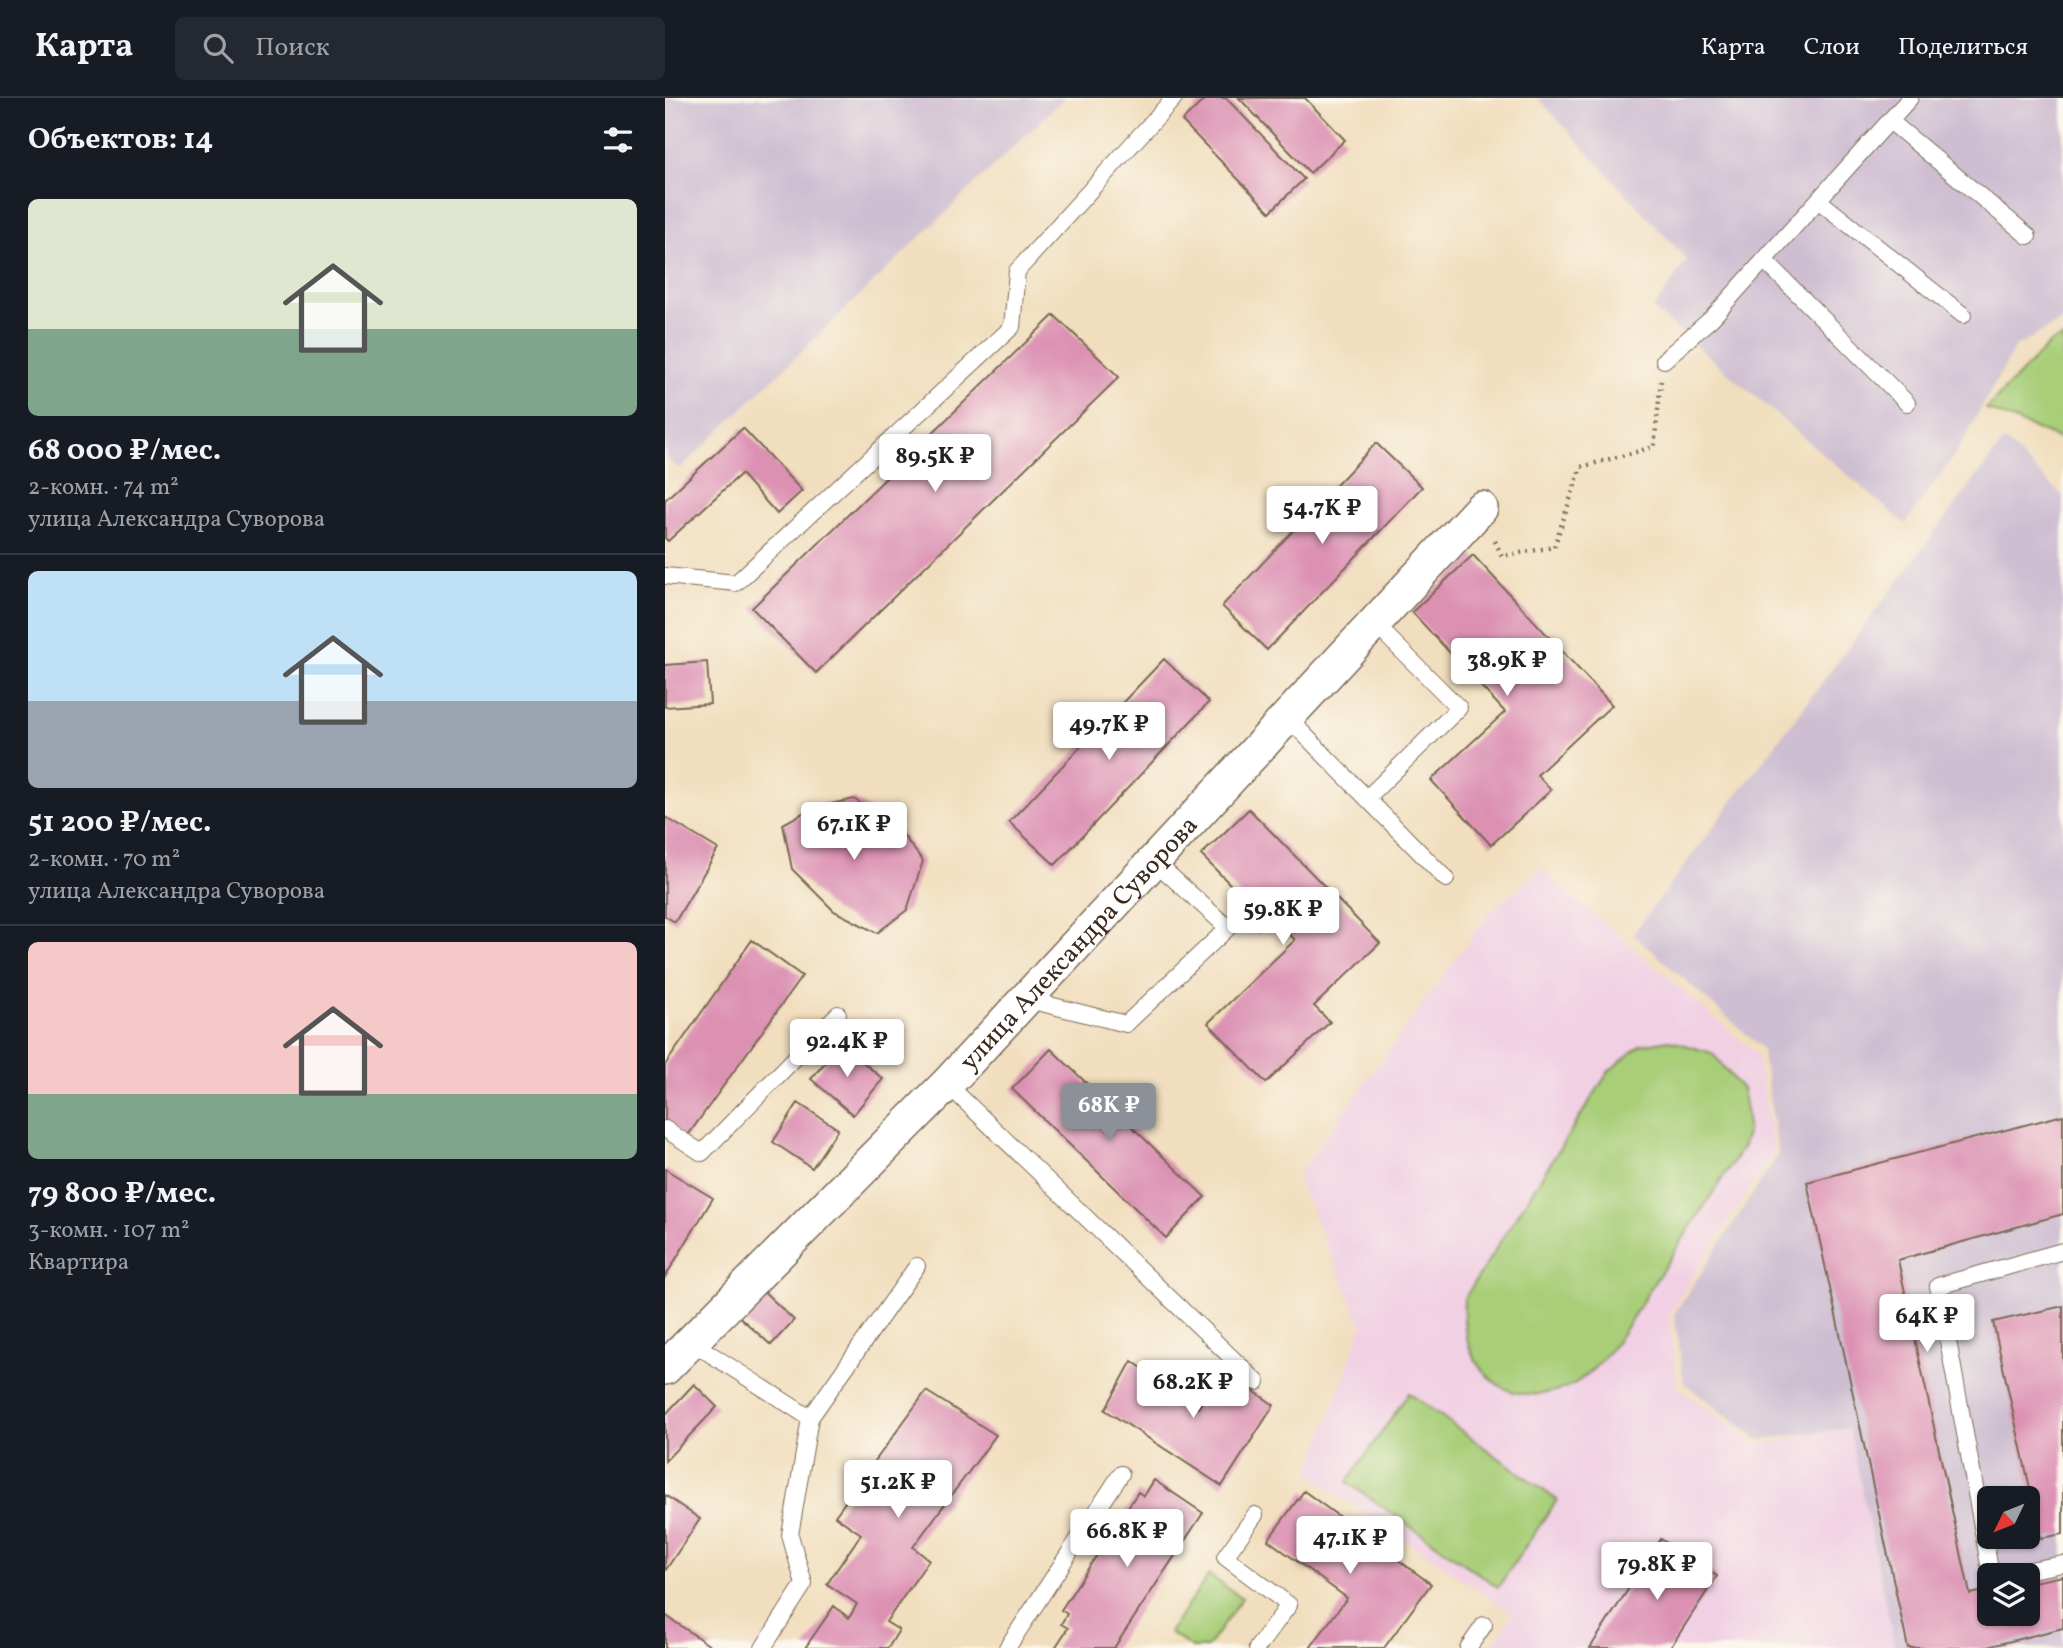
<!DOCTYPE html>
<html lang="ru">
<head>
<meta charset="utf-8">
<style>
  :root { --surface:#171b24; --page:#242831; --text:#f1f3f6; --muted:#9ea1a6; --line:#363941; --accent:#8c9099 }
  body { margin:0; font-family:Vollkorn,serif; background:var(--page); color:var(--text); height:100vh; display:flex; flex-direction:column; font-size:26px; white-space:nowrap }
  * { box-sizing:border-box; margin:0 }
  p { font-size:23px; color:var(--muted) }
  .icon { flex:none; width:38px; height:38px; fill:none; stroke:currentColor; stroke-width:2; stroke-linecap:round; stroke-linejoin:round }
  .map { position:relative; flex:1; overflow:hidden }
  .drawer { display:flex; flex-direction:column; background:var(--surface); width:665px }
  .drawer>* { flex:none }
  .needle { width:46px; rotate:227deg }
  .controls { position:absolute; left:1312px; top:1388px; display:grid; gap:14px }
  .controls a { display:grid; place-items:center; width:63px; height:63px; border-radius:10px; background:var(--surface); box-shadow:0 2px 5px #0004; font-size:35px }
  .price { position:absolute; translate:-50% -60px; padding:0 16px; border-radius:7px; background:#fff; color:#222; font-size:23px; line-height:46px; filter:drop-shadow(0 2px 4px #0008) }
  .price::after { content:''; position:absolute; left:50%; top:42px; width:21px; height:16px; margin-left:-10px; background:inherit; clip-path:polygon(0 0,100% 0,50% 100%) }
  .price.selected { background:var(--accent); color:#fff }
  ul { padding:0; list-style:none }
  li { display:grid; align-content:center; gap:14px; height:371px; padding:0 28px }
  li+li { border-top:2px solid var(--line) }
  li span { display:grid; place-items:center; height:217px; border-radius:10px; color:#555 }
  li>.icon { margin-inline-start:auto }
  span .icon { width:126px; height:126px; fill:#fffc; stroke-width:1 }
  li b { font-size:30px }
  h2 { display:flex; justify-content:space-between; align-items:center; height:84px; padding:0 28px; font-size:30px }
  header { display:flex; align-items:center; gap:42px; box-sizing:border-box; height:98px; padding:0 35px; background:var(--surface); border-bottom:2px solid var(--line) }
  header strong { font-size:33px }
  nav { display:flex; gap:38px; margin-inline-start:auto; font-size:24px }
  .search { width:490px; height:63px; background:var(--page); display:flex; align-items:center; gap:18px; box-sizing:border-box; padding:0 24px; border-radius:10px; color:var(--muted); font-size:26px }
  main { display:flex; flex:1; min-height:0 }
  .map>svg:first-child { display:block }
</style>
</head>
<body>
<header>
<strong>Карта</strong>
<div class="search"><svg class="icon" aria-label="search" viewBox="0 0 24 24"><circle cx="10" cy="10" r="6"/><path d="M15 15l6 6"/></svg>Поиск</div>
<nav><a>Карта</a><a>Слои</a><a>Поделиться</a></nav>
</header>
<main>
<section class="drawer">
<h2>Объектов: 14<svg class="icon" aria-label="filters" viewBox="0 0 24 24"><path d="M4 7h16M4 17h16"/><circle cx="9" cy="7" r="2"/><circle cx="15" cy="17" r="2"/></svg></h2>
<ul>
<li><span style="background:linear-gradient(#dfe7d0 60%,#7fa58c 0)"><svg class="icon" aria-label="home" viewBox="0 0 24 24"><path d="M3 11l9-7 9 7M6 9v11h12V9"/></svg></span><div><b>68 000 ₽/мес.</b><p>2-комн. · 74 m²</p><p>улица Александра Суворова</p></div></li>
<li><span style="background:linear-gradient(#bfe0f5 60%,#9aa5b1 0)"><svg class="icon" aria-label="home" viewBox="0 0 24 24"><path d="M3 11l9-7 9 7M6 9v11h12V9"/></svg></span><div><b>51 200 ₽/мес.</b><p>2-комн. · 70 m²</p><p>улица Александра Суворова</p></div></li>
<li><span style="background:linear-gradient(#f6c9c9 70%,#7fa58c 0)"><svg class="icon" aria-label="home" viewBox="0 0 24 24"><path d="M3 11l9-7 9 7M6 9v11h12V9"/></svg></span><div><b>79 800 ₽/мес.</b><p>3-комн. · 107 m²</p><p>Квартира</p></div></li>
</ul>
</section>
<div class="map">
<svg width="1398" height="1550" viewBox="0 0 1398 1550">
  <rect width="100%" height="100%" fill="#fbf7ec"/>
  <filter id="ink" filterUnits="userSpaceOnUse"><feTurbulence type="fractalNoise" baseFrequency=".0143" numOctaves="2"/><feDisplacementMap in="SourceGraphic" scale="14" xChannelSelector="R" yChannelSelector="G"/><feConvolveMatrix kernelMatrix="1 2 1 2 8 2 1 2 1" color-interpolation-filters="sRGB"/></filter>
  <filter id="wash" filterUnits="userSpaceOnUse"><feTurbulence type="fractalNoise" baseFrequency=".00686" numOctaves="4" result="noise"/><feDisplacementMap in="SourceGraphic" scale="28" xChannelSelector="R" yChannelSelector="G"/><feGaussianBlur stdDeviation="1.57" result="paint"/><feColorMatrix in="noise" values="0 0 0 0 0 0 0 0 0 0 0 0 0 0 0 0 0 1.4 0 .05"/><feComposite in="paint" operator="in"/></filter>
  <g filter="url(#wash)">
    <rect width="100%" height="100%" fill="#f1debe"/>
    <path fill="#f1d0e3" d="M876,771L1092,956L1109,1053L1004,1216L1013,1290L1092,1347L1184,1329L1230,1550H825L848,1516L644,1376L697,1228L632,1078L826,812Z"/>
    <path fill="#cebed1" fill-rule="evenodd" d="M0,0H399L15,371L0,360Z
      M873,0H1398V222L1350,249L1293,352L1240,426L988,211L1022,162Z
      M1339,342L1398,398V1550H1230L1184,1330L1093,1342L1019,1285L1009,1216L1113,1057L1097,950L968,836ZM1325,1400H1363V1438H1325ZM1325,1477H1363V1516H1325Z"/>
    <path fill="#a8ce78" stroke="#727c4b" stroke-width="2" d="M1398,240V342L1321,311L1386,244Z
      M1004,942L1047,955L1077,991L1082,1017V1035L1077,1050C1047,1096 1017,1142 987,1188C966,1221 945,1262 912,1284C889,1298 854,1302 832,1286C804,1265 797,1235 799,1201L944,973L976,947Z
      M744,1295L892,1402L833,1489L682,1384Z
      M544,1477L577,1500L542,1550H527L504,1534Z"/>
    <g id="blocks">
      <path fill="#dc91b3" d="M541,0H561L639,81L605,114L517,23Z
        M574,0H640L680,42L645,75Z
        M389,217L454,279L151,575L87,510Z
        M78,330L137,393L112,416L76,376L3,443L0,440V402Z
        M711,345L757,389L602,552L557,508Z
        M808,457L947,607L872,677L886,692L826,747L766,682L840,614L747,514Z
        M499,561L544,604L390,767L344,724Z
        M42,564L45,606L0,609V567Z
        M189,701L230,727L258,763L242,812L212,835L169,813L127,771L118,726L147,710Z
        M584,711L715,845L649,908L665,924L601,985L543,925L630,842L607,818L593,831L566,804L575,796L536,757Z
        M0,719L53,751L10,824L0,818Z
        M87,842L137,878L21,1040L0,1023V967Z
        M176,946L218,981L188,1017L146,981Z
        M386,951L540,1099L501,1140L347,991Z
        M133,1005L173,1031L147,1070L108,1044Z
        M1398,1017V1116L1233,1162L1305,1496L1325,1492V1516H1363V1485L1398,1478V1530L1318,1550H1243L1142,1084Z
        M0,1071L48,1100L0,1179Z
        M93,1188L129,1222L106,1247L69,1214Z
        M1398,1208V1436L1376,1440L1328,1224Z
        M467,1263L533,1310L558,1272L609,1307L557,1388L440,1312Z
        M29,1286L52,1309L0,1363V1317Z
        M261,1293L331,1337L248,1449L264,1462L221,1524L234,1532L223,1550H140L169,1508L184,1520L192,1506L162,1486L196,1436L170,1418Z
        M489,1382L538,1415L449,1550H390L403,1530L396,1526L402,1516L396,1512L473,1394L479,1398Z
        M639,1393L766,1486L719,1550H645L682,1500L603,1442Z
        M0,1397L35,1421L0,1473Z
        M996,1441L1052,1478L1005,1550H925Z
        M0,1517L48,1550H0Z"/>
    </g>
  </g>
  <g filter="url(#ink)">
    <use href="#blocks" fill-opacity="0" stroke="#7b6956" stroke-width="2"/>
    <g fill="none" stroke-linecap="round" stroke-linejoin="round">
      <g stroke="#7b6956" stroke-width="18">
        <path id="lane" d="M1225,23L1363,138
          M1153,102L1298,217
          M1099,162L1242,305
          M999,262L1047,220L1245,0
          M0,478L71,485L347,229L352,173L509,0
          M622,619L781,781
          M702,700L794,610L709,525
          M360,901L461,926L563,830L489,763
          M282,986L592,1284
          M0,1031L37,1055L173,916
          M25,1243L145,1320L125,1437L139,1486L98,1550
          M145,1320L252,1168
          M590,1417L560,1459L624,1507L592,1550
          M1326,1477L1273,1188L1398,1153
          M1337,1477L1398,1466
          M342,1550L456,1376
          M803,1550L819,1527"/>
      </g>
      <g stroke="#7b6956" stroke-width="36">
        <g id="street">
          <path id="s1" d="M0,1270L282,986L816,410"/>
        </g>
      </g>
      <path stroke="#7b6956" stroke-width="4.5" stroke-dasharray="2 5" stroke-linecap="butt" d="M830,443L837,458L889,449L916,369L989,349L996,283"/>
      <use href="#lane" stroke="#fff" stroke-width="16"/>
      <use href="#street" stroke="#fff" stroke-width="33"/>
    </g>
  </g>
  <g text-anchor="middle" stroke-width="5" stroke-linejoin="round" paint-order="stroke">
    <g font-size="26" fill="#3b2a1e" stroke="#fbf7ec">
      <text dy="9" stroke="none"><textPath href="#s1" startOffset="593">улица Александра Суворова</textPath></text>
    </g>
  </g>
</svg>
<div class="controls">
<a><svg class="needle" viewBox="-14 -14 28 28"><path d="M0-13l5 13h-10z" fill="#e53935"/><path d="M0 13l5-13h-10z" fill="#9ea1a6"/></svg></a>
<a><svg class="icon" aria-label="layers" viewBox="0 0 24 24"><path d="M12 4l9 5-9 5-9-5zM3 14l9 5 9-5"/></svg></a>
</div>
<b class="price" style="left:270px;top:396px">89.5K ₽</b>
<b class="price" style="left:657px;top:448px">54.7K ₽</b>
<b class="price" style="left:842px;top:600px">38.9K ₽</b>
<b class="price" style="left:444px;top:664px">49.7K ₽</b>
<b class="price" style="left:189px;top:764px">67.1K ₽</b>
<b class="price" style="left:618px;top:849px">59.8K ₽</b>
<b class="price" style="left:182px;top:981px">92.4K ₽</b>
<b class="price selected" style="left:444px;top:1045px">68K ₽</b>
<b class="price" style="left:1262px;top:1256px">64K ₽</b>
<b class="price" style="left:528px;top:1322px">68.2K ₽</b>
<b class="price" style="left:233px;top:1422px">51.2K ₽</b>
<b class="price" style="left:462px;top:1471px">66.8K ₽</b>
<b class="price" style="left:685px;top:1478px">47.1K ₽</b>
<b class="price" style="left:992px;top:1504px">79.8K ₽</b>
</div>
</main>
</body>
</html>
